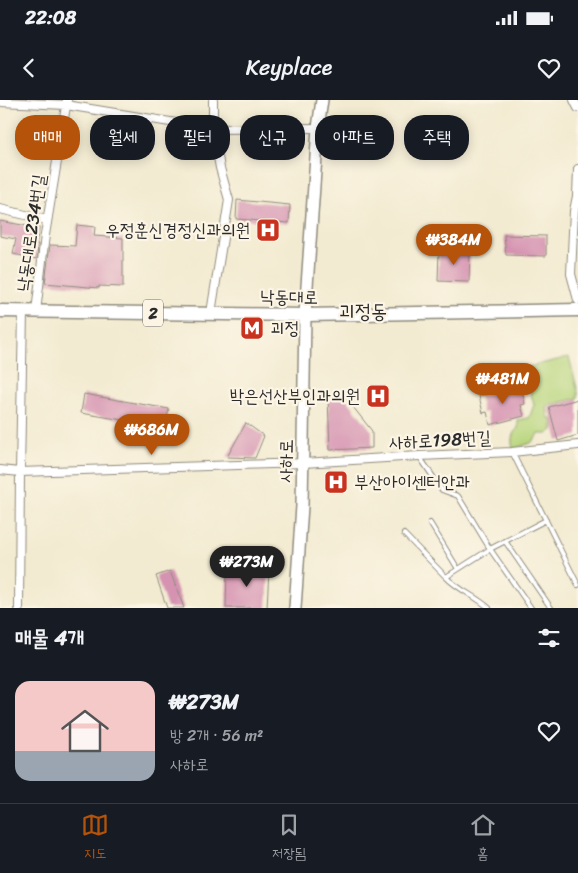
<!DOCTYPE html>
<html lang="ko">
<head>
<meta charset="utf-8">
<style>
  :root { --surface:#171b24; --page:#242831; --text:#f1f3f6; --muted:#9ea1a6; --line:#363941; --accent:#b45309 }
  body { margin:0; font-family:Sriracha,"Poor Story",sans-serif; background:var(--page); color:var(--text); height:100vh; display:flex; flex-direction:column; font-size:19px; white-space:nowrap }
  * { box-sizing:border-box; margin:0 }
  p { font-size:16px; color:var(--muted) }
  .icon { flex:none; width:28px; height:28px; fill:none; stroke:currentColor; stroke-width:2; stroke-linecap:round; stroke-linejoin:round }
  .map { position:relative; height:508px; overflow:hidden }
  .side { display:flex; flex-direction:column; background:var(--surface); flex:1 }
  .side>* { flex:none }
  .banner { position:absolute; left:15px; top:15px; width:549px; height:45px; display:flex; gap:10px }
  .price { position:absolute; translate:-50% -42px; padding:0 11px; border-radius:18px; background:var(--accent); color:#fff; font-size:16px; line-height:32px; filter:drop-shadow(0 1px 2px #0008) }
  .price::after { content:''; position:absolute; left:50%; top:30px; width:15px; height:11px; margin-left:-8px; background:inherit; clip-path:polygon(0 0,100% 0,50% 100%) }
  .price.selected { background:#222; color:#fff }
  ul { padding:0; list-style:none }
  li { display:flex; align-items:center; gap:15px; height:125px; padding:0 15px }
  li+li { border-top:1px solid var(--line) }
  li span { display:grid; place-items:center; flex:none; width:140px; height:100px; border-radius:15px; color:#555 }
  li>.icon { margin-inline-start:auto }
  span .icon { width:60px; height:60px; fill:#fffc; stroke-width:1 }
  li b { font-size:21px }
  h2 { display:flex; justify-content:space-between; align-items:center; height:60px; padding:0 15px; font-size:21px }
  .chip { padding:0 18px; border-radius:20px; background:var(--surface); box-shadow:0 2px 12px #0003; font-size:18px; line-height:45px }
  .chip.selected { background:var(--accent); color:#fff }
  .status { display:flex; justify-content:space-between; align-items:center; height:35px; padding:0 25px; background:var(--surface); direction:ltr }
  .status svg { height:14px; fill:currentColor }
  header { display:flex; justify-content:space-between; align-items:center; height:65px; padding:0 15px; background:var(--surface); font-size:22px; font-weight:600 }
  .dock { display:flex; justify-content:space-around; align-items:center; height:70px; border-top:1px solid var(--line); background:var(--surface); font-size:14px; color:var(--muted) }
  .dock a { display:grid; justify-items:center; gap:2px }
  .dock .selected { color:var(--accent) }
  .map>svg:first-child { display:block }
</style>
</head>
<body>
<div class="status"><b>22:08</b><svg viewBox="0 0 49 12"><path d="M0 12V9h3v3zM5 12V6h3v6zM10 12V3h3v9zM15 12V0h3v12zM26 1h20v11H26zM47 4h2v5h-2z"/></svg></div>
<header><svg class="icon" aria-label="back" viewBox="0 0 24 24"><path d="M15 5l-7 7 7 7"/></svg>Keyplace<svg class="icon" aria-label="heart" viewBox="0 0 24 24"><path d="M12 20l-8-8c-3-5 5-10 8-4 3-6 11-1 8 4z"/></svg></header>
<div class="map">
<svg width="578" height="508" viewBox="0 0 578 508">
  <rect width="100%" height="100%" fill="#fcf5e5"/>
  <filter id="ink" filterUnits="userSpaceOnUse"><feTurbulence type="fractalNoise" baseFrequency=".02" numOctaves="2"/><feDisplacementMap in="SourceGraphic" scale="10" xChannelSelector="R" yChannelSelector="G"/><feConvolveMatrix kernelMatrix="1 2 1 2 8 2 1 2 1" color-interpolation-filters="sRGB"/></filter>
  <filter id="wash" filterUnits="userSpaceOnUse"><feTurbulence type="fractalNoise" baseFrequency=".0096" numOctaves="4" result="noise"/><feDisplacementMap in="SourceGraphic" scale="20" xChannelSelector="R" yChannelSelector="G"/><feGaussianBlur stdDeviation="1.12" result="paint"/><feColorMatrix in="noise" values="0 0 0 0 0 0 0 0 0 0 0 0 0 0 0 0 0 1.4 0 .05"/><feComposite in="paint" operator="in"/></filter>
  <g filter="url(#wash)">
    <rect width="100%" height="100%" fill="#f3ebd1"/>
    <path fill="#b7d57c" stroke="#718054" d="M569,257L578,292V298L547,306L548,316L553,322V330L547,334H539L531,343L513,349C511,340 511,334 518,328V320L529,318L534,305L528,283L506,287L504,283L483,288L479,279Z"/>
    <g id="blocks">
      <path fill="#d593b1" d="M237,100L290,105L289,123L236,119Z
        M0,121L39,128L36,144H38L37,159L13,154L16,139L0,136Z
        M77,125L95,127L94,136L123,138V187L99,186V188L45,183L50,145L75,146Z
        M504,135L546,136V156L506,155Z
        M439,150L470,151L469,182L438,181Z
        M521,286L525,304L521,305L524,316L490,325L487,312L483,313L479,296Z
        M84,294L169,309L165,327L81,313Z
        M328,297L346,298L372,331V348L330,350Z
        M578,299V335L558,341L549,307Z
        M246,323L264,336L255,358L227,357Z
        M227,467L269,469L267,508H226Z
        M170,471L184,508H167L156,476Z"/>
    </g>
  </g>
  <g filter="url(#ink)">
    <use href="#blocks" fill-opacity="0" stroke="#8f8b7e" stroke-width="1"/>
    <g fill="none" stroke-linecap="round" stroke-linejoin="round">
      <g stroke="#8f8b7e" stroke-width="6">
        <path id="lane" d="M512,352L578,485
          M419,356L442,390L458,396L490,449L531,508
          M430,423L458,469
          M404,434L446,477
          M505,441L551,508
          M489,508C476,496 458,490 446,477L490,449L546,420"/>
      </g>
      <g stroke="#8f8b7e" stroke-width="10">
        <path id="street" d="M574,0L578,8
          M0,2L66,5L213,29L318,28
          M578,69L577,96L574,111L571,174L578,200
          M0,109L47,120
          M36,212L45,135L67,0
          M211,213L229,100L220,68L213,29V0
          M0,370L20,372L303,363L419,356L512,352L578,345
          M19,508L20,372L23,212"/>
      </g>
      <g stroke="#8f8b7e" stroke-width="14">
        <path id="secondary" d="M295,508L302,406L305,215L318,28L322,0"/>
      </g>
      <g stroke="#8f8b7e" stroke-width="15">
        <path id="primary" d="M0,211L305,215L578,210"/>
      </g>
      <use href="#lane" stroke="#fff" stroke-width="4"/>
      <use href="#street" stroke="#fff" stroke-width="8"/>
      <use href="#secondary" stroke="#fff" stroke-width="11"/>
      <use href="#primary" stroke="#fff" stroke-width="12"/>
    </g>
  </g>
  <defs>
    <g id="hospital-square" transform="scale(1.25)"><rect x="-9" y="-9" width="18" height="18" rx="4" fill="#c8321e" stroke="#fcf5e5"/><path d="M-5-5h3v3.5h4V-5h3V5h-3V1.5h-4V5h-3Z" fill="#fff"/></g>
    <g id="metro-square" transform="scale(1.25)"><rect x="-9" y="-9" width="18" height="18" rx="4" fill="#c8321e" stroke="#fcf5e5"/><path d="M-5.5 5V-5H-3L0 0L3-5H5.5V5H3V-.5L0 4L-3-.5V5Z" fill="#fff"/></g>
  </defs>
  <g fill-rule="evenodd">
    <use href="#hospital-square" x="268" y="130"/>
    <use href="#metro-square" x="252" y="228"/>
    <use href="#hospital-square" x="378" y="296"/>
    <use href="#hospital-square" x="336" y="382"/>
  </g>
  <g text-anchor="middle" stroke-width="4.5" stroke-linejoin="round" paint-order="stroke">
    <rect fill="#fcf5e5" stroke="#6a6863" stroke-width="1" x="143" y="199.5" width="20" height="27" rx="4"/>
    <g font-size="16" font-weight="bold" fill="#2b2b2b">
      <text x="153" y="219">2</text>
    </g>
    <g font-size="18" fill="#2b2b2b" stroke="#fcf5e5" text-anchor="end">
      <text x="250" y="136">우정훈신경정신과의원</text>
      <text x="270" y="234" text-anchor="start">괴정</text>
      <text x="360" y="302">박은선산부인과의원</text>
      <text x="354" y="388" text-anchor="start">부산아이센터안과</text>
    </g>
    <g font-size="18" fill="#2b2b2b" stroke="#fcf5e5">
      <text transform="translate(31 133) rotate(-82)" y="6">낙동대로234번길</text>
      <text transform="translate(289 197) rotate(1)" y="6">낙동대로</text>
      <text transform="translate(440 340) rotate(-3)" y="6">사하로198번길</text>
      <text transform="translate(286 361) rotate(-89)" y="6">사하로</text>
    </g>
    <g font-size="20" fill="#2b2b2b" stroke="#fcf5e5">
      <text x="363" y="218">괴정동</text>
    </g>
  </g>
</svg>
<b class="price" style="left:454px;top:166px">₩384M</b>
<b class="price" style="left:503px;top:305px">₩481M</b>
<b class="price" style="left:152px;top:356px">₩686M</b>
<b class="price selected" style="left:247px;top:488px">₩273M</b>
<div class="banner">
<a class="chip selected">매매</a>
<a class="chip">월세</a>
<a class="chip">필터</a>
<a class="chip">신규</a>
<a class="chip">아파트</a>
<a class="chip">주택</a>
</div>
</div>
<section class="side">
<h2>매물 4개<svg class="icon" aria-label="filters" viewBox="0 0 24 24"><path d="M4 7h16M4 17h16"/><circle cx="9" cy="7" r="2"/><circle cx="15" cy="17" r="2"/></svg></h2>
<ul>
<li><span style="background:linear-gradient(#f6c9c9 70%,#9aa5b1 0)"><svg class="icon" aria-label="home" viewBox="0 0 24 24"><path d="M3 11l9-7 9 7M6 9v11h12V9"/></svg></span><div><b>₩273M</b><p>방 2개 · 56 m²</p><p>사하로</p></div><svg class="icon" aria-label="heart" viewBox="0 0 24 24"><path d="M12 20l-8-8c-3-5 5-10 8-4 3-6 11-1 8 4z"/></svg></li>
</ul>
</section>
<nav class="dock">
<a class="selected"><svg class="icon" aria-label="map" viewBox="0 0 24 24"><path d="M3 6l6-2 6 2 6-2v14l-6 2-6-2-6 2zM9 4v14M15 6v14"/></svg>지도</a>
<a><svg class="icon" aria-label="saved" viewBox="0 0 24 24"><path d="M7 4h10v16l-5-4-5 4z"/></svg>저장됨</a>
<a><svg class="icon" aria-label="home" viewBox="0 0 24 24"><path d="M3 11l9-7 9 7M6 9v11h12V9"/></svg>홈</a>
</nav>
</body>
</html>
